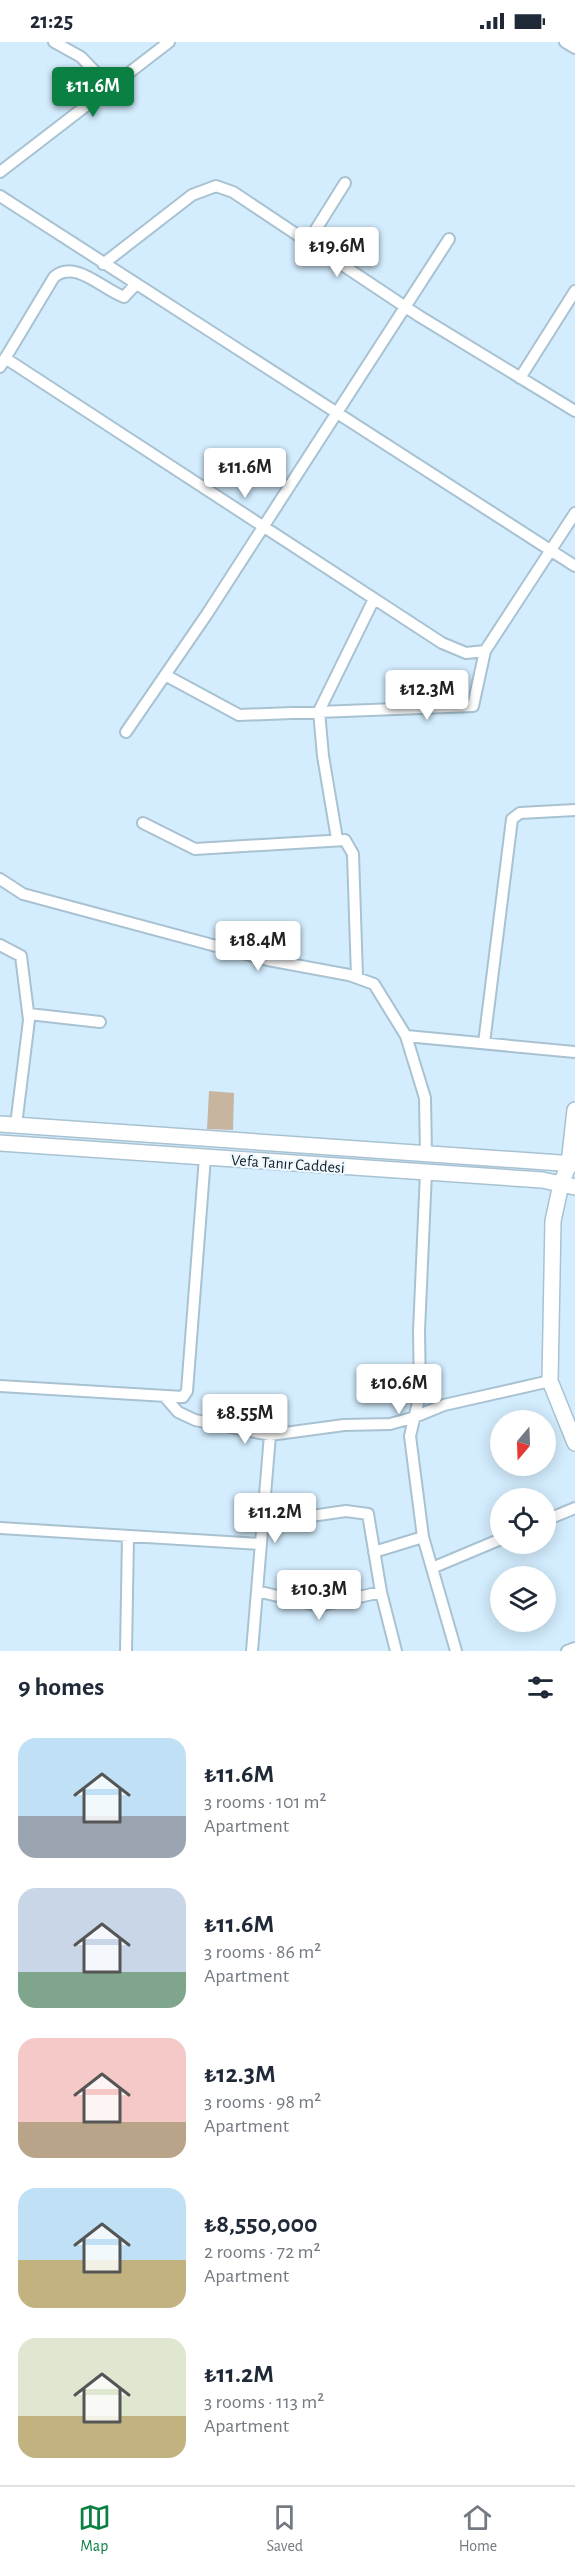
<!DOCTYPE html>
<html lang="en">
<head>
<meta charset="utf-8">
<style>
  :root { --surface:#fff; --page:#f6f6f7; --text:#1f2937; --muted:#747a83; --line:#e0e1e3; --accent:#0b8043 }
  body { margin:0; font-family:"Alegreya Sans",sans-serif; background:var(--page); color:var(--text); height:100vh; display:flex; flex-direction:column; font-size:22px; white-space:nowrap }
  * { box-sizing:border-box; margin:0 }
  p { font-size:20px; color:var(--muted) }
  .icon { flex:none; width:33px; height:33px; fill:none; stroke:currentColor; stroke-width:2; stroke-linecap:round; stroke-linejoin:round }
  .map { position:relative; height:1609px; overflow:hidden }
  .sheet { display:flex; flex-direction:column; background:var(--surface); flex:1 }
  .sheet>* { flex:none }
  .needle { width:39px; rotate:199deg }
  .tools { position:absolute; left:490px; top:1368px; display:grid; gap:12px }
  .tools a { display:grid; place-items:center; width:66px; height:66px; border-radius:50%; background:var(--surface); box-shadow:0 3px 15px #0003; font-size:30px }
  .price { position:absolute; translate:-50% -51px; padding:0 14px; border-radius:6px; background:#fff; color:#222; font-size:20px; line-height:39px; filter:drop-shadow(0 2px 3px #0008) }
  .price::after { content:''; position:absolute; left:50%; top:36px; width:18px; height:14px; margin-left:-9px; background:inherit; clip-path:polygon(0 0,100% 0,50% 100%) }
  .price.current { background:var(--accent); color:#fff }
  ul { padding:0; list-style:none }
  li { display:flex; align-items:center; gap:18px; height:150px; padding:0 18px }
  li span { display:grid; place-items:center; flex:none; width:168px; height:120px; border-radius:18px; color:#555 }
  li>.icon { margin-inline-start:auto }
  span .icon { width:72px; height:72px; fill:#fffc; stroke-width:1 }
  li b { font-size:26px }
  h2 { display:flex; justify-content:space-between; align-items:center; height:72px; padding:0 18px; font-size:26px }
  .status { display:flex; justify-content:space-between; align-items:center; height:42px; padding:0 30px; background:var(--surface); direction:ltr }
  .status svg { height:16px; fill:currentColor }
  .menu { display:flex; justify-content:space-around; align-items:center; height:84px; border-top:2px solid var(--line); background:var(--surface); font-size:16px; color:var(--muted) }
  .menu a { display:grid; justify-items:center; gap:3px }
  .menu .current { color:var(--accent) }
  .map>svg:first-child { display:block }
</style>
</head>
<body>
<div class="status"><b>21:25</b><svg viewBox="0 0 49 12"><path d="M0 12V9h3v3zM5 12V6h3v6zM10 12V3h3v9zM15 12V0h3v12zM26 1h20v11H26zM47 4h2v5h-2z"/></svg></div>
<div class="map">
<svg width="575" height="1609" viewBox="0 0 575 1609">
  <rect width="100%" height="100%" fill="#d3edfe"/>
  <path fill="#c7b5a0" d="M209,1049L234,1051L233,1088L207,1087Z"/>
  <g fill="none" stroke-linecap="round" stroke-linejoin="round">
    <g stroke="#a8c2d2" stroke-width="14">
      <path id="street" d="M54,0L81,15L110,45
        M565,0L575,6
        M0,130L169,0
        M0,154L575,524
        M308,200L345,141
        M103,222L192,153L216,144L233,150L419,274L575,369
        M5,316L442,601L466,611L485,609
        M0,325L54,235C75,217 102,247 124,255L135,243
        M520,336L575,249
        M165,633L239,673L473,664L485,609L575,471
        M126,690L207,572L449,197
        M143,781L195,807L345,798L353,812L357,935
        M337,797L323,714L319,669L374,557
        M0,837L23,852L268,918L349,933L374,942L406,994L425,1056L426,1113
        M0,903L21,914L29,978L16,1083
        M29,972L100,980
        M406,994L575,1010
        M484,1001L512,777L520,771L575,768
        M426,1130L419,1289L420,1352L410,1394L423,1495L456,1609
        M0,1344L183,1355L187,1349L205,1115
        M165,1355L178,1370L195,1378L270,1393L344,1383L390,1382L412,1376L444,1363L550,1339
        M546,1478L575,1466
        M263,1481L346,1469L368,1472L381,1550L396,1609
        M0,1486L261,1502
        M374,1510L423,1495
        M432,1526L501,1497
        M257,1549L319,1564L381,1550
        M126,1609L128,1494
        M252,1609L270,1393
        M567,1609L575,1606"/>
    </g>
    <g stroke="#a8c2d2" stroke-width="18">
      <path id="secondary" d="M575,1068L569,1122L561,1142L553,1179L550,1339L575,1401
        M0,1082L575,1122
        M0,1101L542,1138L575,1145"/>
    </g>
    <use href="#street" stroke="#fff" stroke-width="10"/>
    <use href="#secondary" stroke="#fff" stroke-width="15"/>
  </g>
  <g text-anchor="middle" stroke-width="4.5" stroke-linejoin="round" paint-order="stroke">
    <g font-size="16" fill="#162026" stroke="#edf8ff">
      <text transform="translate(288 1121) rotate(4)" y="6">Vefa Tanır Caddesi</text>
    </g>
  </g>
</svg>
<div class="tools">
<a><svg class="needle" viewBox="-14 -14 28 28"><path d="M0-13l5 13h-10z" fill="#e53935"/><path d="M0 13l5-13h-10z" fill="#747a83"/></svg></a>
<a><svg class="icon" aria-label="locate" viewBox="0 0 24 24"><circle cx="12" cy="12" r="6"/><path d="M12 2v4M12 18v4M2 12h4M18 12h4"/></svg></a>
<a><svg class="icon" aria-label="layers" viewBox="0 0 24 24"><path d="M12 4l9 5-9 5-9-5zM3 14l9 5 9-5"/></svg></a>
</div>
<b class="price current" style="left:93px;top:76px">₺11.6M</b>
<b class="price" style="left:337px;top:236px">₺19.6M</b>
<b class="price" style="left:245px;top:457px">₺11.6M</b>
<b class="price" style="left:427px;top:679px">₺12.3M</b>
<b class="price" style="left:258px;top:930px">₺18.4M</b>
<b class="price" style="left:399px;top:1373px">₺10.6M</b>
<b class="price" style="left:245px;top:1403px">₺8.55M</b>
<b class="price" style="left:275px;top:1502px">₺11.2M</b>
<b class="price" style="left:319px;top:1579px">₺10.3M</b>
</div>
<section class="sheet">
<h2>9 homes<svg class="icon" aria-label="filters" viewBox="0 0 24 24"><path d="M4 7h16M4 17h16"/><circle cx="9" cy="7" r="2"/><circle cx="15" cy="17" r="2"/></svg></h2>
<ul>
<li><span style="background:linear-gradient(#bfe0f5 65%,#9aa5b1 0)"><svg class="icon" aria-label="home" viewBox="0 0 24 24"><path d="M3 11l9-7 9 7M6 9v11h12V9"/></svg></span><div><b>₺11.6M</b><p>3 rooms · 101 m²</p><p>Apartment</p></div></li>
<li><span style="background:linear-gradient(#c9d6e8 70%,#7fa58c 0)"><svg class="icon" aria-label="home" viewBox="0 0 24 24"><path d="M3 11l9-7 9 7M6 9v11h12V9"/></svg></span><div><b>₺11.6M</b><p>3 rooms · 86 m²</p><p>Apartment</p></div></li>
<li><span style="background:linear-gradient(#f6c9c9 70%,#b9a48a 0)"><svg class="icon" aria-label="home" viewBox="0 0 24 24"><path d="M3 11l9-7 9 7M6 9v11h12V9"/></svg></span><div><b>₺12.3M</b><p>3 rooms · 98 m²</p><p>Apartment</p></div></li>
<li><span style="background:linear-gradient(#bfe0f5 60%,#c2b280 0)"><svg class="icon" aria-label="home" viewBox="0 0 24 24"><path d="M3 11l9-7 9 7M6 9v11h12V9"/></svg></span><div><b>₺8,550,000</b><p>2 rooms · 72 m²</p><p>Apartment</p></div></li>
<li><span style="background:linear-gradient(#dfe7d0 65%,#c2b280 0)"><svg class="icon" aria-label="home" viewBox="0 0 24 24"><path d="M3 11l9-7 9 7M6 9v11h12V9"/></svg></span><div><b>₺11.2M</b><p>3 rooms · 113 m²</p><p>Apartment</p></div></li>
</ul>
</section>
<nav class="menu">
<a class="current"><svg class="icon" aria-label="map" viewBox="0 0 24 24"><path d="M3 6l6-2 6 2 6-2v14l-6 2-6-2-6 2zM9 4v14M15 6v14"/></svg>Map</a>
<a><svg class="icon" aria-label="saved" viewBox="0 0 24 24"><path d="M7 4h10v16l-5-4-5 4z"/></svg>Saved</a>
<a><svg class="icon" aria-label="home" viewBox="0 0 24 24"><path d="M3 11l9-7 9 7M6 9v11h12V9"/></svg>Home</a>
</nav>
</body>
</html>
